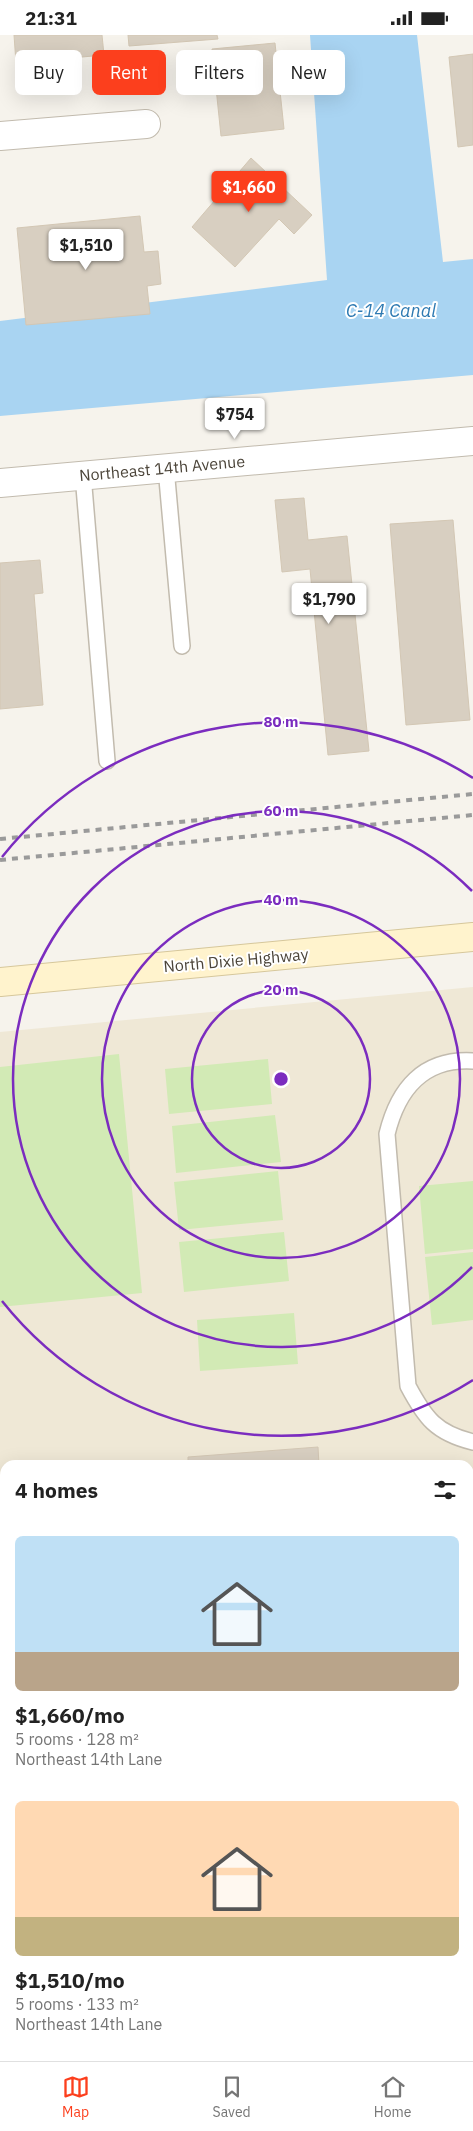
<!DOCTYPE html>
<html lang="en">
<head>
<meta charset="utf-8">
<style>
  :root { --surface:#fff; --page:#f2f2f2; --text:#222; --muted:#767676; --line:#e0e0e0; --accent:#fc3f1d }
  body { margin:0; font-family:"IBM Plex Sans",sans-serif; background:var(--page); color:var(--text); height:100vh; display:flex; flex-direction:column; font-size:19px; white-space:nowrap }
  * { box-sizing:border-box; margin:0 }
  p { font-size:16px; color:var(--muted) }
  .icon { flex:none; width:28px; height:28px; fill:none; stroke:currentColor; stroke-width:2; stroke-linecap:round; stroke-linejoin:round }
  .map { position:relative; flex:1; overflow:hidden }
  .side { position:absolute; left:0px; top:1425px; width:474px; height:601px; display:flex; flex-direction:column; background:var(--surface); border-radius:15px 15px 0 0; box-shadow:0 5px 20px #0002 }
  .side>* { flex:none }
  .banner { position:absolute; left:15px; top:15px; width:444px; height:45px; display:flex; gap:10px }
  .price { position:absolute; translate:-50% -42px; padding:0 11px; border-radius:5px; background:#fff; color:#222; font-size:16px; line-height:32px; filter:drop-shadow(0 1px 2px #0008) }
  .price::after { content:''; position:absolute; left:50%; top:30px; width:15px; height:11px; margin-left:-8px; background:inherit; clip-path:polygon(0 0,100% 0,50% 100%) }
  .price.active { background:var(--accent); color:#fff }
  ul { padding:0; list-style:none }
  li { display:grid; align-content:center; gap:10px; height:265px; padding:0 15px }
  li span { display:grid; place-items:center; height:155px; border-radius:8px; color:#555 }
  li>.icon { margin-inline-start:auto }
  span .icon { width:90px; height:90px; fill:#fffc; stroke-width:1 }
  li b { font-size:21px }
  h2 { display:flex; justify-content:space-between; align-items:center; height:60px; padding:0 15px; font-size:21px }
  .chip { padding:0 18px; border-radius:8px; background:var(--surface); box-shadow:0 5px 20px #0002; font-size:18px; line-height:45px }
  .chip.active { background:var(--accent); color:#fff }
  .status { display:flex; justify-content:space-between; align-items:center; height:35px; padding:0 25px; background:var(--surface); direction:ltr }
  .status svg { height:14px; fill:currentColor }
  .menu { display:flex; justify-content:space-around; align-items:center; height:70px; border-top:1px solid var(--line); background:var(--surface); font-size:14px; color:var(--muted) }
  .menu a { display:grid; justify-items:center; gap:2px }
  .menu .active { color:var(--accent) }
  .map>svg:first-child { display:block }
</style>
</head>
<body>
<div class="status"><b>21:31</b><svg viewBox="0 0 49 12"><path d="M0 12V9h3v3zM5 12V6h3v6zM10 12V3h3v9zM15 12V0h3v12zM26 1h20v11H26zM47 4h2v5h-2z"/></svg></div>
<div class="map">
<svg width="473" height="2026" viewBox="0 0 473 2026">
  <rect width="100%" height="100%" fill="#f6f3ec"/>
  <path fill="#efe8d6" d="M473,952V2020H469V1430H5V2021H458L404,2026H0V997Z"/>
  <path fill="#d2eab5" d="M119,1019L142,1258L0,1272V1032Z
    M268,1024L272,1069L169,1079L165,1034Z
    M275,1080L281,1127L176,1138L172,1091Z
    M278,1136L283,1185L179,1195L174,1147Z
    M473,1146V1214L425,1219L419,1151Z
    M284,1197L289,1246L184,1257L179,1207Z
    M473,1217V1285L432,1290L425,1222Z
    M294,1278L298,1329L200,1336L197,1285Z"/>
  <path fill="#a9d4f2" d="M310,0H417L443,227L473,224V340L0,381V286L327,245Z"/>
  <path fill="#d8cfc1" stroke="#d3c7b4" d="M14,0H102L104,20L16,28Z
    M128,0H217L218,4L129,11Z
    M275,8L284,94L221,101L212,14Z
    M473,19V110L458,112L449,22Z
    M251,123L312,180L294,199L279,184L235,232L192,192Z
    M140,181L144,217L158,216L161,249L147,251L150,279L26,290L17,193Z
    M304,463L308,505L347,501L369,716L328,720L310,534L282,537L275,465Z
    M453,485L470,685L406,690L390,489Z
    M40,525L43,558L34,559L43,670L0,674V528Z
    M318,1412L319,1430H188V1422Z
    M473,1444V1824H469V1445Z
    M5,1578V1897H0V1579Z"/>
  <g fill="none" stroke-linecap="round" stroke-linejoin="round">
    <g stroke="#c2bbae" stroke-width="18">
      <path id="service" d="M166,433L182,611
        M83,440L107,726
        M473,1026C423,1023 398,1054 387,1099L408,1351C425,1383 436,1398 473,1407
        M469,1922L473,1921
        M469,1966H473
        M0,1968H5
        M0,2012H5"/>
    </g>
    <g stroke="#c2bbae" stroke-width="30">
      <path id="minor" d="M0,101L146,89
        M0,448L473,406"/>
    </g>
    <g stroke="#d6c79b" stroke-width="30">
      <path id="secondary" d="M0,947L473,902"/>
    </g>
    <use href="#service" stroke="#fff" stroke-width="15"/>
    <use href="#minor" stroke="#fff" stroke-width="28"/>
    <use href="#secondary" stroke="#fff3cd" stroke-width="28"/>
    <path stroke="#9a9a9a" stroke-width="4" stroke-dasharray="6 6" stroke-linecap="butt" d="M0,804L473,759
      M0,825L473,780"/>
  </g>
  <g fill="none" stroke="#7b2cbf" stroke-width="2.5">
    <circle cx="281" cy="1044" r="89"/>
    <circle cx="281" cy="1044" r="179"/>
    <path d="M472 1232A268 268 0 1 1 472 856"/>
    <path d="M473 1345A357 357 0 0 1 2 1266M2 822A357 357 0 0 1 473 743"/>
  </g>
  <g text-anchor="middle" stroke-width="4" stroke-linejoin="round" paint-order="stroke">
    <g font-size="16" fill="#4b4439" stroke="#fff">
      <text transform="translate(162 433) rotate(-5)" y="6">Northeast 14th Avenue</text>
      <text transform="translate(236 925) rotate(-5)" y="6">North Dixie Highway</text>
    </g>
    <g font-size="18" font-style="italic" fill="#2e7ab2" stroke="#fff">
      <text x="391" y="282">C-14 Canal</text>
    </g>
  </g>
  <circle cx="281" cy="1044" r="8" fill="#7b2cbf" stroke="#fff" stroke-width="2.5"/>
  <g font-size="15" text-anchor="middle" font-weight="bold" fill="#7b2cbf" stroke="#fff" stroke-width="4" stroke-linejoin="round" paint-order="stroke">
    <text x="281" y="692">80 m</text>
    <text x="281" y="781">60 m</text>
    <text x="281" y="870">40 m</text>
    <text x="281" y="960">20 m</text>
  </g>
</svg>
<b class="price active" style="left:249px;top:178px">$1,660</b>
<b class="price" style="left:86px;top:236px">$1,510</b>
<b class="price" style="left:235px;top:405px">$754</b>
<b class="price" style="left:329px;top:590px">$1,790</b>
<div class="banner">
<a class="chip">Buy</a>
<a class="chip active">Rent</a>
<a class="chip">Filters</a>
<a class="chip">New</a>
</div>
<section class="side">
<h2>4 homes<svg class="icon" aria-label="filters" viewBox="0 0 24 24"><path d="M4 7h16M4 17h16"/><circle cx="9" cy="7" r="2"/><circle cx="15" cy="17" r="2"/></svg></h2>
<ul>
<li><span style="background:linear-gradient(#bfe0f5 75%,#b9a48a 0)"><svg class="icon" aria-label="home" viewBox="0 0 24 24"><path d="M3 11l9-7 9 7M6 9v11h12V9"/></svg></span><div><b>$1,660/mo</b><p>5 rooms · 128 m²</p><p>Northeast 14th Lane</p></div></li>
<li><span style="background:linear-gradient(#ffd9b3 75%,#c2b280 0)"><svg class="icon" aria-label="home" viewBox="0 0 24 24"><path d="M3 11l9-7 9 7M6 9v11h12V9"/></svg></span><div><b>$1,510/mo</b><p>5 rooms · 133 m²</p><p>Northeast 14th Lane</p></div></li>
</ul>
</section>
</div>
<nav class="menu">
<a class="active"><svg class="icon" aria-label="map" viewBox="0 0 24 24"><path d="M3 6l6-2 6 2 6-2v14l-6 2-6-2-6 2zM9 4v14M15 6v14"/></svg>Map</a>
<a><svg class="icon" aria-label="saved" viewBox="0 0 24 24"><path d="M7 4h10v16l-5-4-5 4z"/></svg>Saved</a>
<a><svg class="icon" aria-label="home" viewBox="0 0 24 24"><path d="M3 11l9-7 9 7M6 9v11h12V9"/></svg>Home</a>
</nav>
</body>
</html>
